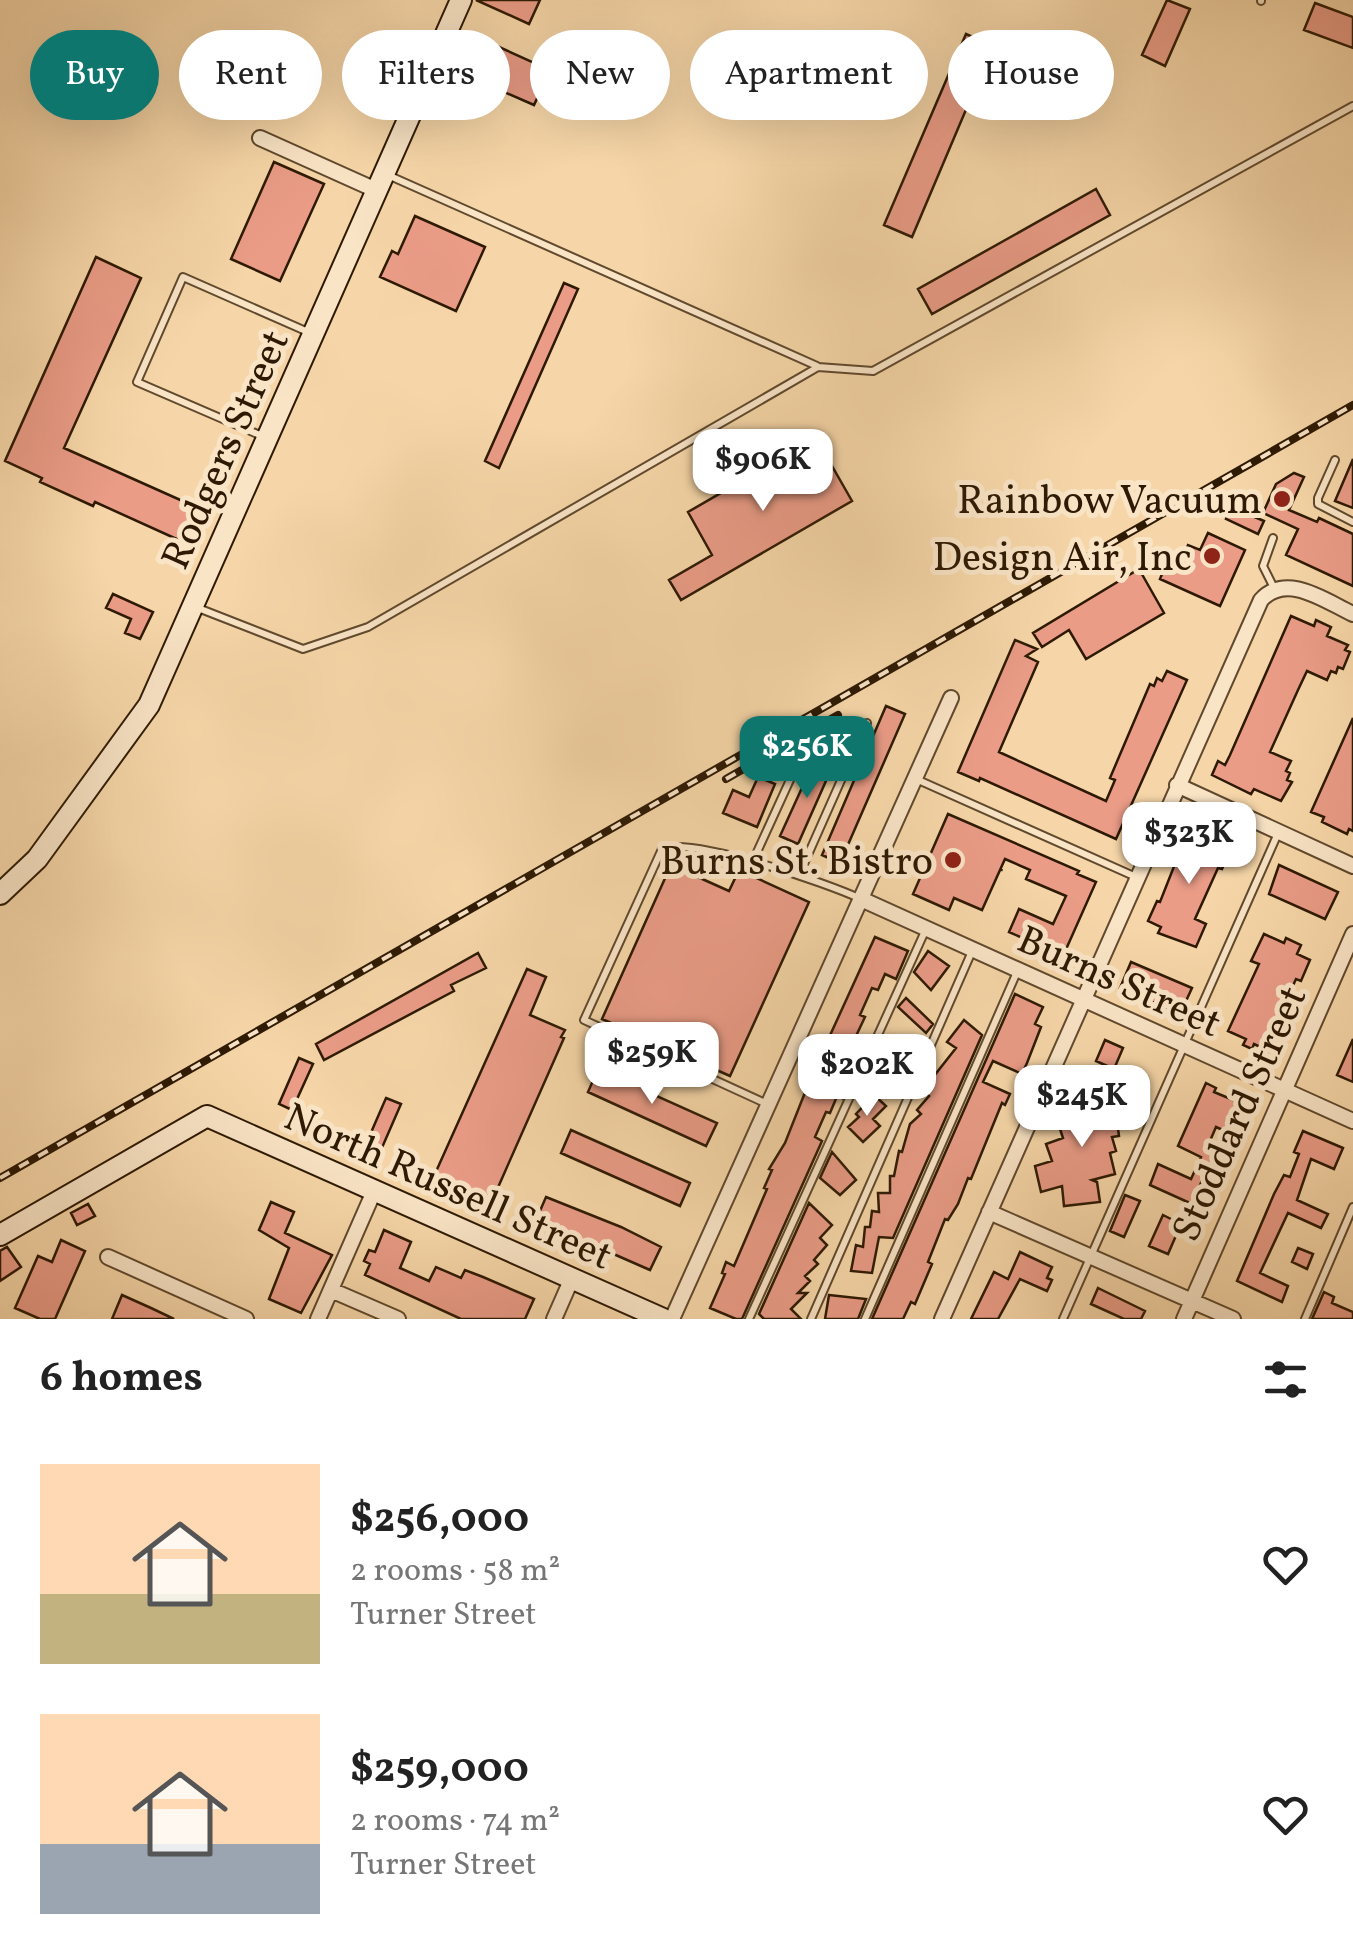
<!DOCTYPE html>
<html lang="en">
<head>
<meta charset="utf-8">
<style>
  :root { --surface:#fff; --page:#f2f2f2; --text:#222; --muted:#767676; --accent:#0f766e }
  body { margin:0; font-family:Vollkorn,serif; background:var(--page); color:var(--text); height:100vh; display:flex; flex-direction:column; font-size:38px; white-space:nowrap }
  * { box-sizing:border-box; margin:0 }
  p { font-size:32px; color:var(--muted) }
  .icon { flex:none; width:55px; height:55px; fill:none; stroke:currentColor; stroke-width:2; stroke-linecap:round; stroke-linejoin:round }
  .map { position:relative; height:1319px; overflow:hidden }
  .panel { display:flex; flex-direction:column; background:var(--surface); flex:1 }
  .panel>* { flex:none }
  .top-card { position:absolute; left:30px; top:30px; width:1295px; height:90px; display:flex; gap:20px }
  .price { position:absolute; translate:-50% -85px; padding:0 22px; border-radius:20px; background:#fff; color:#222; font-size:32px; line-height:65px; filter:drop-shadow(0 2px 5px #0008) }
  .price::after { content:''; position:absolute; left:50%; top:60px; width:30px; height:22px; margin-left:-15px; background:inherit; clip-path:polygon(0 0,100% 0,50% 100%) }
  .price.active { background:var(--accent); color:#fff }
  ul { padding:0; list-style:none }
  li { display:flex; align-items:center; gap:30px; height:250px; padding:0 40px }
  li span { display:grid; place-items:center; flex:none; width:280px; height:200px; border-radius:0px; color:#555 }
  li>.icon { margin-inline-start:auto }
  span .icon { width:120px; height:120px; fill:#fffc; stroke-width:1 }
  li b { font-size:42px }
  h2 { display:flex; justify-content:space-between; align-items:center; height:120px; padding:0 40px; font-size:42px }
  .tag { padding:0 35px; border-radius:45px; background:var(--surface); box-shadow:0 10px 40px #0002; font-size:35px; line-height:90px }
  .tag.active { background:var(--accent); color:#fff }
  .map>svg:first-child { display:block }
</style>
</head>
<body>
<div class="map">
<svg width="1353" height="1319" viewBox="0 0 1353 1319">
  <rect width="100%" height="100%" fill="#f6d6a8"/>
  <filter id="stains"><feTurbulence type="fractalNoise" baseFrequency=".002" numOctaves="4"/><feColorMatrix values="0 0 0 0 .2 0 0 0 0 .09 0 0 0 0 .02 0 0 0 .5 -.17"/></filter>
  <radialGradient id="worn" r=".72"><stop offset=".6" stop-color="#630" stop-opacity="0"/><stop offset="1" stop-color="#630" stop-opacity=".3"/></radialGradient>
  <path fill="#ea9c87" stroke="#2e1a04" stroke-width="2.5" d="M476,0H540L529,24Z
    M1167,0L1190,9L1165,66L1142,55Z
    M1315,3L1353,17V48L1304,30Z
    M966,34L993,46L912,237L884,225Z
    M479,38L550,70L534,105L463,74Z
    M274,162L324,184L280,281L231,259Z
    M1096,189L1110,215L932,314L918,289Z
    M415,216L485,247L456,311L380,277L392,251L398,254Z
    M96,257L141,278L64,448L196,507L181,541L95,502L93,506L40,482L42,478L5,461Z
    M564,283L578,289L499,468L485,461Z
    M816,438L852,501L681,600L669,580L712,555L688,512Z
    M1353,459V508L1335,501Z
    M1294,473L1304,477L1289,510L1317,522L1319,518L1353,534V586L1286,555L1298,529L1263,513L1276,484Z
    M1231,507L1264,521L1258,534L1226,519Z
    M1208,533L1245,550L1220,606L1160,579L1166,564L1177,569L1188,545L1200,550Z
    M1139,569L1164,613L1086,659L1069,630L1042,647L1033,633Z
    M113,594L153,612L140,639L125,633L131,619L106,608Z
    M1291,616L1314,626L1316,620L1331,627L1327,636L1348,645L1345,650L1350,652L1343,669L1338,667L1336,673L1331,671L1327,680L1307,671L1298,690L1270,752L1291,761L1286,771L1290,773L1287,780L1292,782L1281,801L1254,789L1251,794L1212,775L1218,761L1225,765L1230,755Z
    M1015,640L1037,649L1026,656L1038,662L999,752L1106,801L1115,780L1110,778L1150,684L1154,686L1157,678L1162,681L1167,671L1187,680L1116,839L980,778L979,781L958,772Z
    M886,706L905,714L840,863L822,855Z
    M1353,718V831L1349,829L1347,834L1322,822L1324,817L1311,812Z
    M816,757L833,765L798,844L780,836Z
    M758,777L775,784L757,827L723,813L733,790L749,797Z
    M948,814L1079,871L1077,874L1096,882L1063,956L1009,932L1019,909L1053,924L1066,896L1026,879L1030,870L1005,859L982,910L954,898L949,910L913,894Z
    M1204,829L1218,835L1215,840L1232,847L1222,869L1218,868L1195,919L1206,924L1196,947L1158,933L1161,927L1148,921L1157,901L1160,902L1188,831L1201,837Z
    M671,865L729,891L739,870L809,902L730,1076L602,1019Z
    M1279,865L1338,892L1325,919L1269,894Z
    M1264,934L1284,943L1286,938L1301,945L1297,954L1310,960L1301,981L1296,979L1272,1031L1276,1034L1269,1051L1254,1044L1252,1049L1243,1045L1246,1039L1228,1031L1259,964L1251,961Z
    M875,937L908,951L896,979L885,974L878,990L872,988L860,1015L865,1017L857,1034L868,1039L842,1098L838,1094L830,1113L826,1112L815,1137L822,1141L742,1319H736L710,1308L725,1274L722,1273L726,1262L734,1266L767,1189L764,1188L772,1170L769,1169L785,1143L806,1090L809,1092L820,1068L816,1066Z
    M928,951L949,966L931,990L914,972Z
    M478,953L486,968L451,985L454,991L324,1060L316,1044Z
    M1131,962L1192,988L1180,1014L1120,988Z
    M527,969L546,977L530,1015L565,1030L561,1037L564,1038L492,1201L434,1176Z
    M1015,994L1043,1007L1035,1024L1041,1027L1027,1063L1022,1074L993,1061L983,1082L1010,1094L1005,1105L1002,1103L971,1179L968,1178L958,1204L948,1220L945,1219L928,1262L932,1264L915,1304L911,1302L903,1319H872Z
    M906,998L933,1024L926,1033L898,1007Z
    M964,1020L982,1035L893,1238L879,1237L872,1273L851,1271L856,1245L863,1247L865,1227H870L872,1211L879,1212L878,1193H890V1176H894L899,1151L902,1152L910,1124L921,1114L917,1110L929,1096L923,1090L956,1048L947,1042Z
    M1353,1039V1082L1337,1075Z
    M1105,1040L1123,1048L1114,1069L1096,1061Z
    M899,1045L913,1058L881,1088L868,1074L872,1064Z
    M299,1058L313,1064L292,1110L279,1104Z
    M598,1069L642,1086L652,1094L717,1123L706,1146L588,1092Z
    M1206,1083L1216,1088L1214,1092L1238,1102L1225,1131L1216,1127L1207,1148L1222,1154L1213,1174L1206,1171L1192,1204L1150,1185L1158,1164L1191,1179L1201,1157L1178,1146Z
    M1104,1090L1108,1108L1115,1106L1119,1136L1112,1137L1116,1151L1110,1153L1115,1174L1092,1180L1097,1182L1100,1202L1064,1206L1062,1186L1041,1192L1035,1166L1052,1161L1046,1144L1063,1138L1058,1123L1071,1118L1066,1099Z
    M874,1095L886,1106L873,1119L880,1126L863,1142L848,1127L859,1117L856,1114Z
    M386,1098L401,1104L381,1150L366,1144Z
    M571,1130L690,1183L680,1206L561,1153Z
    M1303,1131L1343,1148L1334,1169L1311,1159L1297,1200L1328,1214L1321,1228L1288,1213L1260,1273L1288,1286L1282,1302L1237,1281L1274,1194L1284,1175L1290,1177L1299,1154L1294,1152Z
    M832,1152L856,1180L840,1195L820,1178Z
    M1125,1195L1140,1201L1124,1237L1110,1231Z
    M546,1197L621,1227L661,1247L650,1270L536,1220Z
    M271,1202L294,1212L285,1233L332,1255L301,1313L269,1299L289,1248L259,1230Z
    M809,1203L832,1225L820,1238L827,1245L814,1260L818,1264L805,1276L810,1281L798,1293H807L791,1309L801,1319H764L759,1314Z
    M88,1204L95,1216L77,1225L71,1213Z
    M1163,1215L1181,1224L1168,1254L1149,1246Z
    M384,1230L411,1242L400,1268L429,1281L436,1267L461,1278L465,1270L483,1277L534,1299L525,1319H461L365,1275L370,1264L364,1261L369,1250L375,1252Z
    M61,1240L85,1251L55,1319H40L15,1308L38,1256L52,1262Z
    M7,1247L21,1267L0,1281V1251Z
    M1298,1248L1313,1254L1307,1269L1292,1262Z
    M1020,1252L1052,1267L1047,1278L1052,1280L1047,1291L1020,1279L998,1319H971L994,1272L1008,1279Z
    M1098,1288L1145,1311L1141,1319H1124L1091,1304Z
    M1324,1292L1334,1297L1332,1303L1353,1312V1319H1312Z
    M122,1295L151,1308L174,1319H112Z
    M829,1295L866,1299L858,1319H825Z"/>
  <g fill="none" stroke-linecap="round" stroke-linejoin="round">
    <g stroke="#60492d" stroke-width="10">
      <path id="lane" d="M1261,1V0
        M390,176L817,366
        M262,436L137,382L183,277L308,332
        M1335,460L1318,498V504L1353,522
        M1273,538L1263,566L1274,588
        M198,608L303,649L368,627L818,367L873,371L1353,106
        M916,779L1136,877
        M752,863L800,758L867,723
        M799,875L866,724
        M767,1104L584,1020L662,849C693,837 827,883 861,899
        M749,1319L926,929
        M811,1319L973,949
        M865,1319L1017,972
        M1063,1319L1279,831
        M1305,1319L1353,1207"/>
    </g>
    <g stroke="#60492d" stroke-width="18">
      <path id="street" d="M260,138L378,191
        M1177,785L1353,866
        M861,899L1353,1121
        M989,1212L1233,1319
        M108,1257L246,1319
        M331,1290L398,1319
        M318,1319L375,1189
        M554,1319L572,1278
        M672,1319L951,698
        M942,1319L1261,600C1287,572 1325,601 1353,614
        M1184,1319L1353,934"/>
    </g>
    <g stroke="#2e1a04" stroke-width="24">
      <path id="secondary" d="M0,894L37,859L149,705L461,0
        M0,1235L207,1116L663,1319"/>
    </g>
    <path stroke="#2e1a04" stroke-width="2.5" stroke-dasharray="2.5 5" stroke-linecap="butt" d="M1001,871L1002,869"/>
    <use href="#lane" stroke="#f9e4c6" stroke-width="6"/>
    <use href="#street" stroke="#f9e4c6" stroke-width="14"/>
    <use href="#secondary" stroke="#f9e4c6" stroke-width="20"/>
    <g stroke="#2e1a04" stroke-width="8">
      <path id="rail" d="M726,779L838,715
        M0,1178L1353,405"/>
    </g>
    <use href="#rail" stroke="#f9e4c6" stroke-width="4" stroke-dasharray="11" stroke-linecap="butt"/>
  </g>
  <g fill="#8f2418" stroke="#f9e4c6" stroke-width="4">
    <circle cx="1282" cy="499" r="10"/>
    <circle cx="1212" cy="556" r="10"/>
    <circle cx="953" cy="860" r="10"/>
  </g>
  <g text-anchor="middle" stroke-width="10" stroke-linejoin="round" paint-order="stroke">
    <g font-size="40" fill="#2e1a04" stroke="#f9e4c6">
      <text transform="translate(224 449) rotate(-66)" y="14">Rodgers Street</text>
      <text transform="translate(1120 980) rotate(24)" y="14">Burns Street</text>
      <text transform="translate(1238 1113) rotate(-66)" y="14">Stoddard Street</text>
      <text transform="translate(449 1185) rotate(24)" y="14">North Russell Street</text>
    </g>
    <g font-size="40" fill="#2e1a04" stroke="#f9e4c6" text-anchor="end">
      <text x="1262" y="513">Rainbow Vacuum</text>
      <text x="1192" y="570">Design Air, Inc</text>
      <text x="933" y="874">Burns St. Bistro</text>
    </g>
  </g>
  <rect width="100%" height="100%" filter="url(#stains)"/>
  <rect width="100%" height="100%" fill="url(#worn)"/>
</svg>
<b class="price" style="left:763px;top:514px">$906K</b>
<b class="price active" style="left:807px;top:801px">$256K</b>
<b class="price" style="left:1189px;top:887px">$323K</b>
<b class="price" style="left:652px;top:1107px">$259K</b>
<b class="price" style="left:867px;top:1119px">$202K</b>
<b class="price" style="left:1082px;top:1150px">$245K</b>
<div class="top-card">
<a class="tag active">Buy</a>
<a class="tag">Rent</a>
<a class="tag">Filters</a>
<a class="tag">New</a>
<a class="tag">Apartment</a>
<a class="tag">House</a>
</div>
</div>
<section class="panel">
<h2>6 homes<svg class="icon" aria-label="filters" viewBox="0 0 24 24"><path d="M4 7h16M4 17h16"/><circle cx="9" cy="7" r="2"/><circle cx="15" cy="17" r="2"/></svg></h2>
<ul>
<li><span style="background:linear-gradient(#ffd9b3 65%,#c2b280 0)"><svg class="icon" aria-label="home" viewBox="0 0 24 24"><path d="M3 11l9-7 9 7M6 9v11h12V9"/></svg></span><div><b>$256,000</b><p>2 rooms · 58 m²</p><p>Turner Street</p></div><svg class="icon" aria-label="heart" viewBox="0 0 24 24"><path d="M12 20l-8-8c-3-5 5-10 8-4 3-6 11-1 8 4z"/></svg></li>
<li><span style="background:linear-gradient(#ffd9b3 65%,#9aa5b1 0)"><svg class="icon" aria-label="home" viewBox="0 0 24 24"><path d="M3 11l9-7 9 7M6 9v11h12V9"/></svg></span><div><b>$259,000</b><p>2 rooms · 74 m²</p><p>Turner Street</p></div><svg class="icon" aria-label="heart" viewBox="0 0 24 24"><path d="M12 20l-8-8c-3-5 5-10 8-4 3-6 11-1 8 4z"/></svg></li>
</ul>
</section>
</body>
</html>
